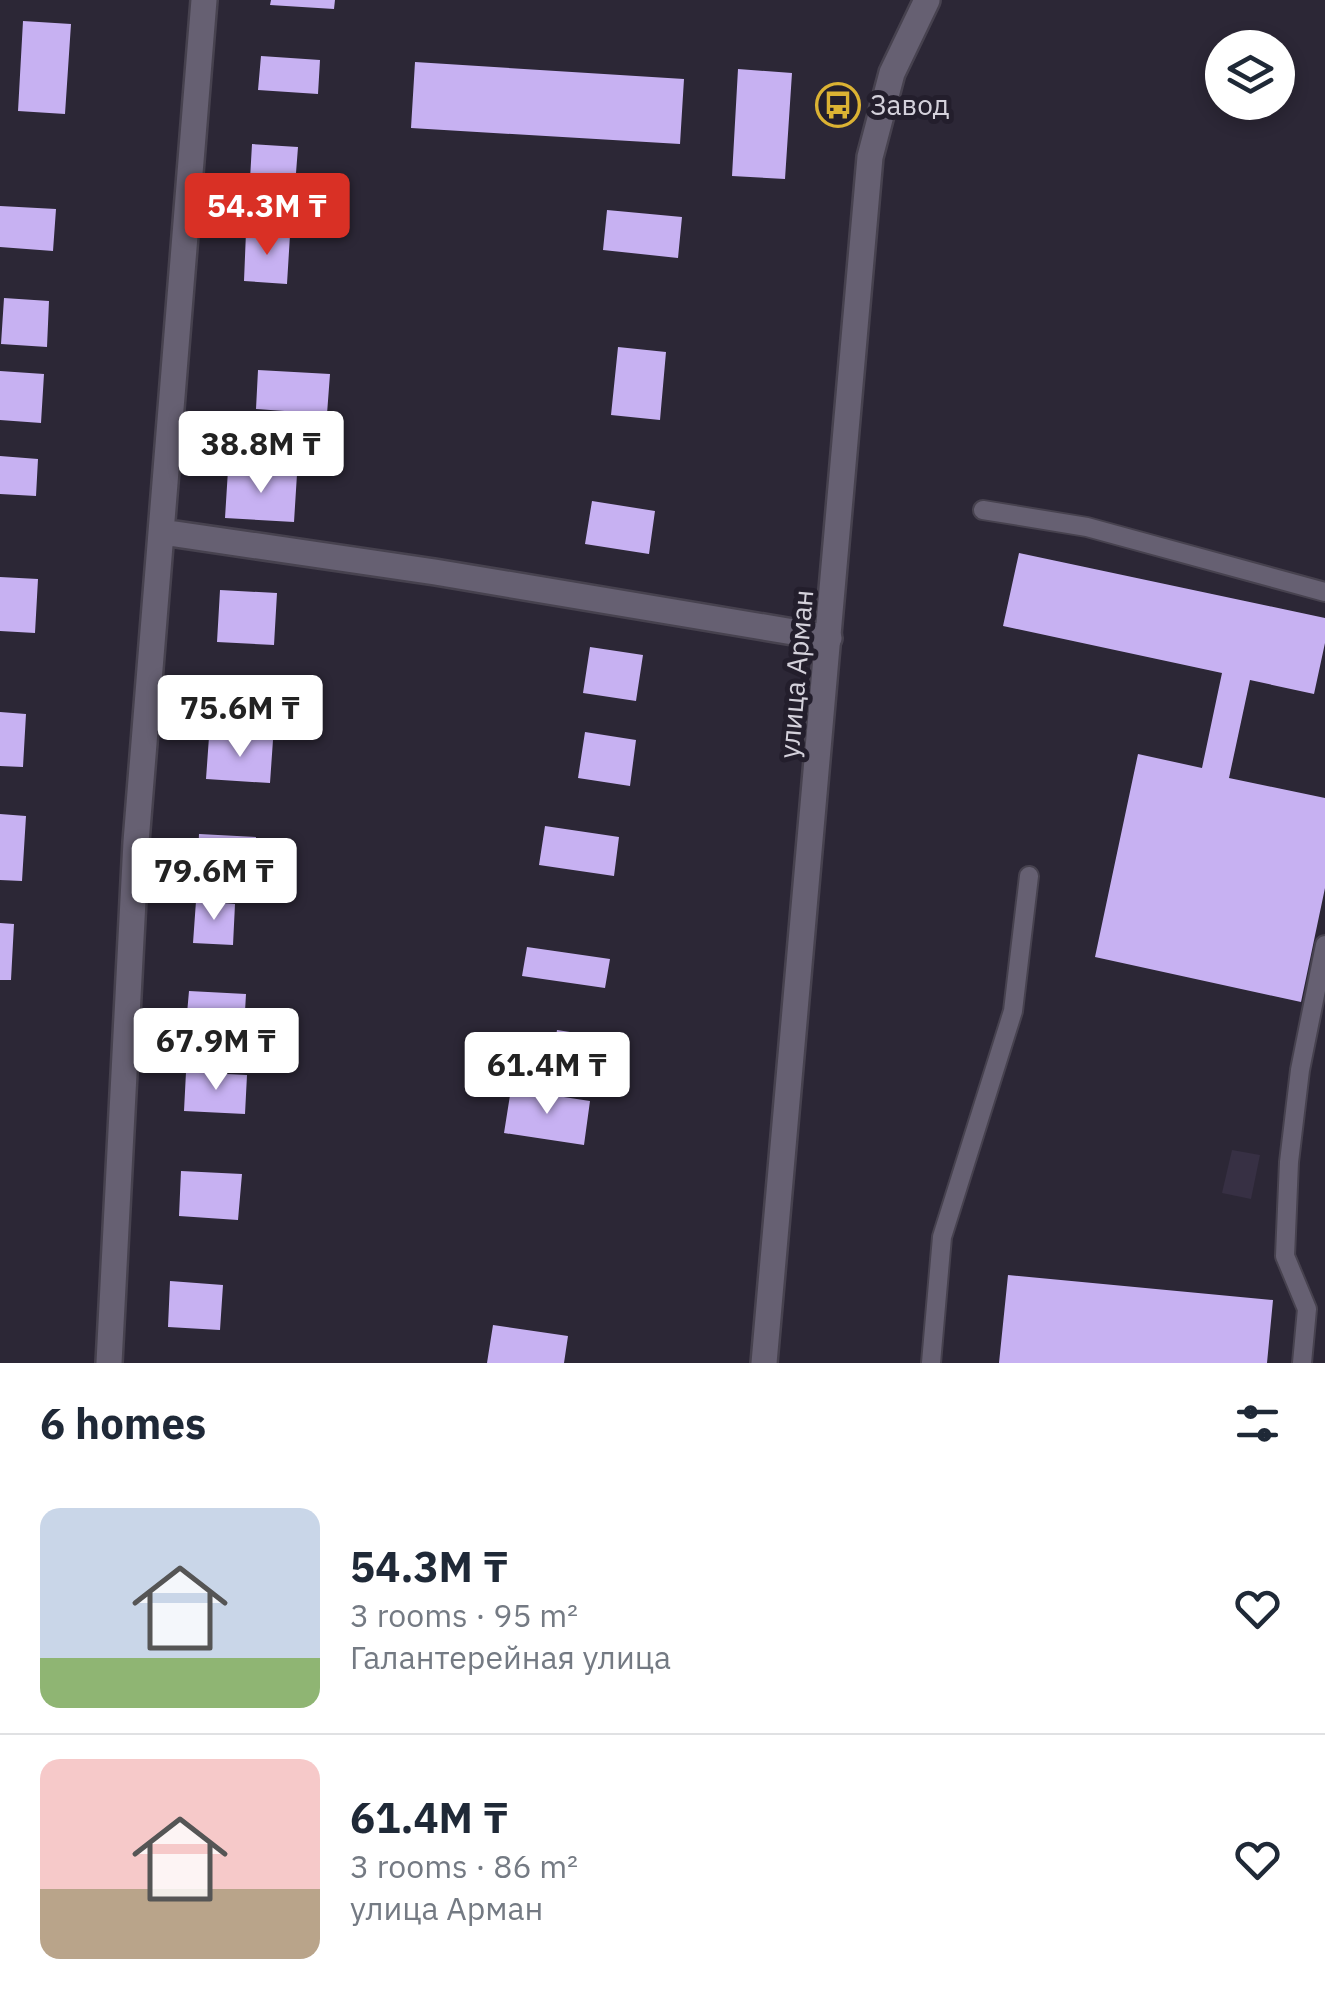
<!DOCTYPE html>
<html lang="en">
<head>
<meta charset="utf-8">
<style>
  :root { --surface:#fff; --page:#f2f2f3; --text:#1f2937; --muted:#747a83; --line:#e0e1e3; --accent:#d93025 }
  body { margin:0; font-family:"IBM Plex Sans",sans-serif; background:var(--page); color:var(--text); height:100vh; display:flex; flex-direction:column; font-size:38px; white-space:nowrap }
  * { box-sizing:border-box; margin:0 }
  p { font-size:32px; color:var(--muted) }
  .icon { flex:none; width:55px; height:55px; fill:none; stroke:currentColor; stroke-width:2; stroke-linecap:round; stroke-linejoin:round }
  .map { position:relative; height:1363px; overflow:hidden }
  .details { display:flex; flex-direction:column; background:var(--surface); flex:1 }
  .details>* { flex:none }
  .fabs { position:absolute; left:1205px; top:30px; display:grid; gap:20px }
  .fabs a { display:grid; place-items:center; width:90px; height:90px; border-radius:50%; background:var(--surface); box-shadow:0 5px 15px #0003; font-size:50px }
  .price { position:absolute; translate:-50% -85px; padding:0 22px; border-radius:10px; background:#fff; color:#222; font-size:32px; line-height:65px; filter:drop-shadow(0 2px 5px #0008) }
  .price::after { content:''; position:absolute; left:50%; top:60px; width:30px; height:22px; margin-left:-15px; background:inherit; clip-path:polygon(0 0,100% 0,50% 100%) }
  .price.current { background:var(--accent); color:#fff }
  ul { padding:0; list-style:none }
  li { display:flex; align-items:center; gap:30px; height:250px; padding:0 40px }
  li+li { border-top:2px solid var(--line) }
  li span { display:grid; place-items:center; flex:none; width:280px; height:200px; border-radius:20px; color:#555 }
  li>.icon { margin-inline-start:auto }
  span .icon { width:120px; height:120px; fill:#fffc; stroke-width:1 }
  li b { font-size:42px }
  h2 { display:flex; justify-content:space-between; align-items:center; height:120px; padding:0 40px; font-size:42px }
  .map>svg:first-child { display:block }
</style>
</head>
<body>
<div class="map">
<svg width="1325" height="1363" viewBox="0 0 1325 1363">
  <rect width="100%" height="100%" fill="#2c2736"/>
  <path fill="#373044" d="M1232,1150L1260,1155L1251,1199L1222,1193Z"/>
  <path fill="#c7b1f2" d="M271,0H335L334,9L270,5Z
    M23,21L71,24L65,114L18,111Z
    M261,56L320,60L318,94L258,90Z
    M415,62L684,79L680,144L411,128Z
    M738,69L792,73L785,179L732,176Z
    M252,144L298,147L294,199L249,197Z
    M0,206L56,209L53,251L0,247Z
    M607,210L682,217L678,258L603,250Z
    M246,232L290,235L287,284L244,281Z
    M4,298L49,301L47,347L1,344Z
    M618,347L666,352L660,420L611,415Z
    M258,370L330,374L327,414L256,409Z
    M0,371L44,374L41,423L0,420Z
    M0,456L38,459L36,496L0,494Z
    M228,470L297,474L294,522L225,518Z
    M592,501L655,511L649,554L585,544Z
    M1019,553L1325,618V643L1314,694L1250,680L1229,778L1325,798V888L1301,1002L1095,957L1138,754L1202,768L1222,673L1003,626Z
    M0,577L38,579L35,633L0,631Z
    M220,590L277,593L274,645L217,642Z
    M590,647L643,655L636,701L583,693Z
    M0,712L26,714L23,767L0,766Z
    M585,732L636,740L630,786L578,778Z
    M209,737L273,740L270,783L206,779Z
    M0,814L26,816L22,881L0,880Z
    M545,826L619,837L614,876L539,865Z
    M199,834L256,837L253,881L197,877Z
    M196,901L235,904L233,945L193,943Z
    M0,923L14,924L11,980H0Z
    M527,947L610,959L605,988L522,976Z
    M189,991L246,994L244,1029L186,1025Z
    M557,1030L602,1037L597,1072L551,1065Z
    M186,1072L247,1075L245,1114L184,1111Z
    M511,1089L590,1101L584,1145L504,1133Z
    M181,1171L242,1174L238,1220L179,1216Z
    M1008,1275L1273,1300L1267,1363H999Z
    M170,1281L223,1285L220,1330L168,1327Z
    M493,1325L568,1336L564,1363H487Z"/>
  <g fill="none" stroke-linecap="round" stroke-linejoin="round">
    <g stroke="#47424f" stroke-width="22">
      <path id="service" d="M983,510L1087,527L1325,592
        M931,1363L942,1237L1013,1011L1029,876
        M1302,1363L1307,1309L1285,1256L1289,1162L1300,1070L1325,945"/>
    </g>
    <g stroke="#47424f" stroke-width="30">
      <path id="minor" d="M162,532L435,572L829,638
        M109,1363L136,842L204,0"/>
    </g>
    <g stroke="#47424f" stroke-width="30">
      <path id="tertiary" d="M764,1363L870,157L892,73L927,0"/>
    </g>
    <use href="#service" stroke="#666072" stroke-width="18"/>
    <use href="#minor" stroke="#666072" stroke-width="25"/>
    <use href="#tertiary" stroke="#666072" stroke-width="25"/>
  </g>
  <defs>
    <g id="bus-ring" transform="scale(2.25)"><circle r="9.5" fill="#231e2c" stroke="#dbb233" stroke-width="1.5"/><path d="M-5-6H5V4H4V6H2V4H-2V6H-4V4H-5ZM-3.5-4V0h7V-4ZM-3.5 1.2v1.5H-2V1.2ZM2 1.2v1.5H3.5V1.2Z" fill="#dbb233"/></g>
  </defs>
  <g fill-rule="evenodd">
    <use href="#bus-ring" x="838" y="105"/>
  </g>
  <g text-anchor="middle" stroke-width="10" stroke-linejoin="round" paint-order="stroke">
    <g font-size="28" fill="#d4d1db" stroke="#231e2c" text-anchor="start">
      <text x="870" y="115">Завод</text>
    </g>
    <g font-size="28" fill="#d4d1db" stroke="#231e2c">
      <text transform="translate(796 674) rotate(-85)" y="10">улица Арман</text>
    </g>
  </g>
</svg>
<div class="fabs">
<a><svg class="icon" aria-label="layers" viewBox="0 0 24 24"><path d="M12 4l9 5-9 5-9-5zM3 14l9 5 9-5"/></svg></a>
</div>
<b class="price current" style="left:267px;top:258px">54.3M ₸</b>
<b class="price" style="left:261px;top:496px">38.8M ₸</b>
<b class="price" style="left:240px;top:760px">75.6M ₸</b>
<b class="price" style="left:214px;top:923px">79.6M ₸</b>
<b class="price" style="left:216px;top:1093px">67.9M ₸</b>
<b class="price" style="left:547px;top:1117px">61.4M ₸</b>
</div>
<section class="details">
<h2>6 homes<svg class="icon" aria-label="filters" viewBox="0 0 24 24"><path d="M4 7h16M4 17h16"/><circle cx="9" cy="7" r="2"/><circle cx="15" cy="17" r="2"/></svg></h2>
<ul>
<li><span style="background:linear-gradient(#c9d6e8 75%,#8fb573 0)"><svg class="icon" aria-label="home" viewBox="0 0 24 24"><path d="M3 11l9-7 9 7M6 9v11h12V9"/></svg></span><div><b>54.3M ₸</b><p>3 rooms · 95 m²</p><p>Галантерейная улица</p></div><svg class="icon" aria-label="heart" viewBox="0 0 24 24"><path d="M12 20l-8-8c-3-5 5-10 8-4 3-6 11-1 8 4z"/></svg></li>
<li><span style="background:linear-gradient(#f6c9c9 65%,#b9a48a 0)"><svg class="icon" aria-label="home" viewBox="0 0 24 24"><path d="M3 11l9-7 9 7M6 9v11h12V9"/></svg></span><div><b>61.4M ₸</b><p>3 rooms · 86 m²</p><p>улица Арман</p></div><svg class="icon" aria-label="heart" viewBox="0 0 24 24"><path d="M12 20l-8-8c-3-5 5-10 8-4 3-6 11-1 8 4z"/></svg></li>
</ul>
</section>
</body>
</html>
